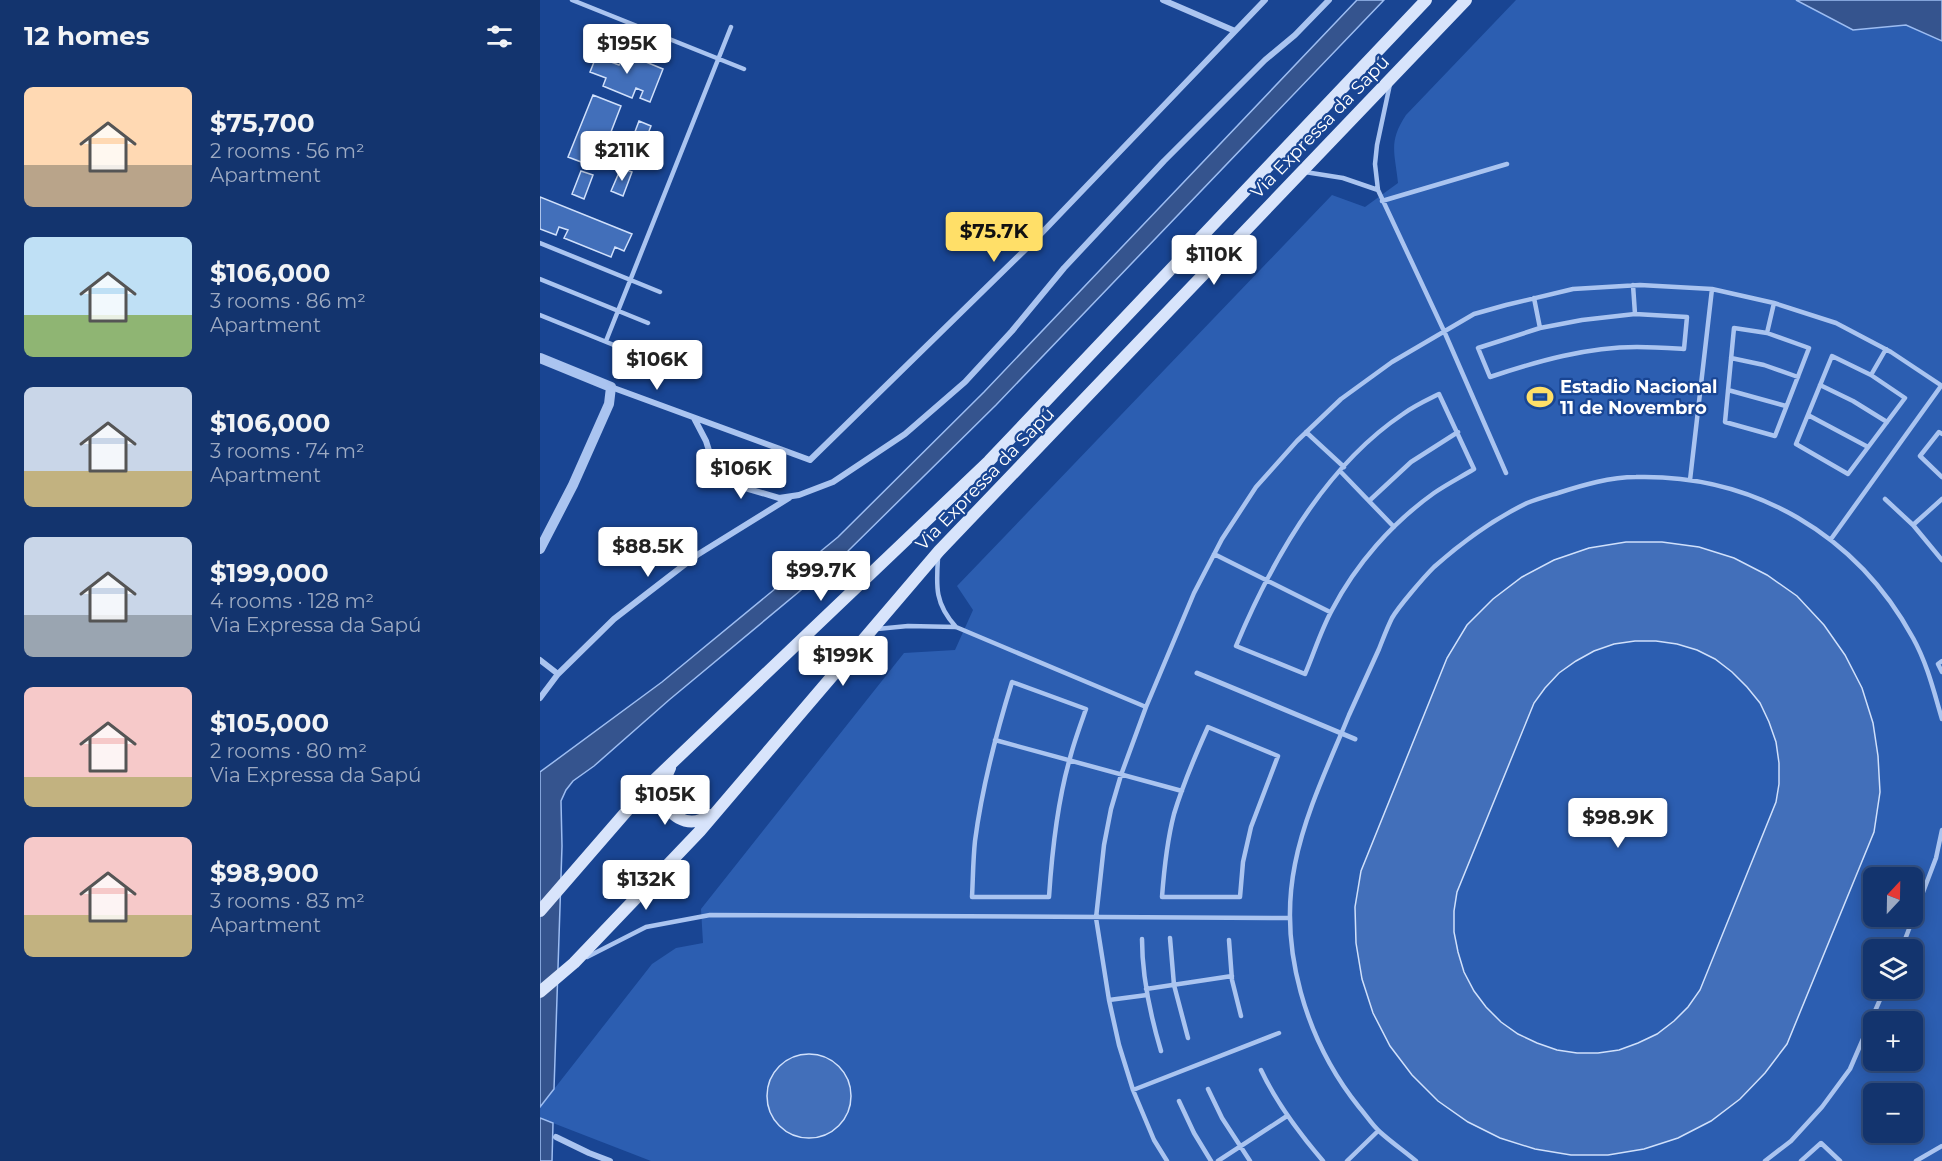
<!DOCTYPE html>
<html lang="en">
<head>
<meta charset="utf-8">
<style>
  :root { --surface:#13346e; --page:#1c3c73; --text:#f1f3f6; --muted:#9daac2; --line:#324f81; --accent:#ffdf68 }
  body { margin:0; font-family:Montserrat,sans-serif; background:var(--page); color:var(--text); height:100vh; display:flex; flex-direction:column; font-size:22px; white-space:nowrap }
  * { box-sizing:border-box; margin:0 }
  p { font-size:20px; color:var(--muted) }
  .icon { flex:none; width:33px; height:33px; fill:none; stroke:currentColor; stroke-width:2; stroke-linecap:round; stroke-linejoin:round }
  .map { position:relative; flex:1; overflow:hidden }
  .details { display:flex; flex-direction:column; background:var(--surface); width:540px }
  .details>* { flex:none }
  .needle { width:39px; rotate:22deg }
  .buttons { position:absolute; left:1323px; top:867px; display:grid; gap:12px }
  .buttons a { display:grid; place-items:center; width:60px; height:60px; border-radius:9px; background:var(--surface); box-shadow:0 3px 15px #0003,0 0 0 2px var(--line); font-size:30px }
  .price { position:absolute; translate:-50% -51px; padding:0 14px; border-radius:6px; background:#fff; color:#222; font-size:20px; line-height:39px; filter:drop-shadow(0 2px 3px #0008) }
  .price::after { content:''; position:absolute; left:50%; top:36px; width:18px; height:14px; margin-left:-9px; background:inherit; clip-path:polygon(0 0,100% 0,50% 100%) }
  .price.selected { background:var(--accent); color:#111 }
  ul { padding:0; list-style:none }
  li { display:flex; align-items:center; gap:18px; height:150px; padding:0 24px }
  li span { display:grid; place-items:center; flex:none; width:168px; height:120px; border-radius:9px; color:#555 }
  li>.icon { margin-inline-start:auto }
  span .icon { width:72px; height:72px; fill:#fffc; stroke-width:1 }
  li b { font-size:26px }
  h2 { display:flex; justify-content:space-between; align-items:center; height:72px; padding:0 24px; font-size:26px }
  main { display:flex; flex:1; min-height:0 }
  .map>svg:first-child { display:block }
</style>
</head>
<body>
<main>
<section class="details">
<h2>12 homes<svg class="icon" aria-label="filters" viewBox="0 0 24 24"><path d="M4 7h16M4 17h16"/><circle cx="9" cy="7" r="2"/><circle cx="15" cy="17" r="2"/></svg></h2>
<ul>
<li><span style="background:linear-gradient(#ffd9b3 65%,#b9a48a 0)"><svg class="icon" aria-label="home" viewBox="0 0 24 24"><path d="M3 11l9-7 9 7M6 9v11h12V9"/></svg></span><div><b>$75,700</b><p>2 rooms · 56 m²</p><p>Apartment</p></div></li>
<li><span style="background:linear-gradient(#bfe0f5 65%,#8fb573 0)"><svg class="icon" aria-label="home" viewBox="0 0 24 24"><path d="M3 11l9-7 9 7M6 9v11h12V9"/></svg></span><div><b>$106,000</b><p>3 rooms · 86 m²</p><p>Apartment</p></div></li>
<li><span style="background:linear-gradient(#c9d6e8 70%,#c2b280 0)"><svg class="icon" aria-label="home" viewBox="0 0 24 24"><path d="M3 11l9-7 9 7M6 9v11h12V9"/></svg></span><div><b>$106,000</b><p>3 rooms · 74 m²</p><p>Apartment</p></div></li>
<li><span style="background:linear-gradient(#c9d6e8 65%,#9aa5b1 0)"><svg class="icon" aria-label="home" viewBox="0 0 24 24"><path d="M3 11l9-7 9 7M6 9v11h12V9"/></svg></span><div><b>$199,000</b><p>4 rooms · 128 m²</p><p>Via Expressa da Sapú</p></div></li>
<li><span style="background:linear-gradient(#f6c9c9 75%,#c2b280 0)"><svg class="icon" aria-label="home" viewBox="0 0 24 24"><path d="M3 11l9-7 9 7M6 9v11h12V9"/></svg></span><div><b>$105,000</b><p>2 rooms · 80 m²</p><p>Via Expressa da Sapú</p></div></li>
<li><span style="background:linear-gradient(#f6c9c9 65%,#c2b280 0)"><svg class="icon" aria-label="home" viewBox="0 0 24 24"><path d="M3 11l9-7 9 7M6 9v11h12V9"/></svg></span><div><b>$98,900</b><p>3 rooms · 83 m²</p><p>Apartment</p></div></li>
</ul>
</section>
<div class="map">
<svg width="1402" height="1161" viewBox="0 0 1402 1161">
  <rect width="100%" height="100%" fill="#194593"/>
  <path fill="#2c5eb1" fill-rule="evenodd" d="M976,0H1402V1161H111L0,1118V1107L112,964L136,948L163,943L161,909L364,653L415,650L433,610L417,586L792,195L825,207L858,183C855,153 848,142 866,115ZM1334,878H1372V916H1334ZM1334,950H1372V988H1334ZM1334,1022H1372V1060H1334ZM1334,1094H1372V1132H1334Z"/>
  <path fill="#35548e" stroke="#9dbdf2" stroke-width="1.5" d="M817,0H844L456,405L308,551L129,700L54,766L33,781L26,790L21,801L22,846L14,1089L0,1107V772L122,682L298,537L444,392Z
    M1256,0H1402V41L1366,25L1313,30Z
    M0,1118L13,1123L12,1161H0Z"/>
  <path fill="#426fba" stroke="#d0e0fb" stroke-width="1.5" fill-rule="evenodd" d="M60,47L70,51L66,60L79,65L84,53L123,69L110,102L100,98L103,91L96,88L92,98L63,86L66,78L50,72Z
    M53,95L81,106L57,168L28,157Z
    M99,121L111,126L102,149L90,145Z
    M81,168L92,172L83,196L71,191Z
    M41,171L53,175L44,199L32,194Z
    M0,197L92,234L84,251L75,247L71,257L24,238L28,230L19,227L16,235L0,229Z
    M1086,542H1122L1159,547L1194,558L1227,575L1257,596L1284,625L1305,655L1322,688L1333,723L1338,756L1340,792L1334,832L1247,1044L1225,1073L1200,1099L1171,1121L1138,1138L1104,1149L1068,1155H1031L995,1149L960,1138L928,1122L898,1101L872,1075L850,1046L833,1013L822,979L816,943L815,907L821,871L907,658L927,625L953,599L982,577L1014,560L1049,548ZM1095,641H1116L1137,644L1157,650L1175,659L1192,672L1207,687L1220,703L1229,722L1236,742L1239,763V784L1236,802L1160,990L1148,1007L1134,1021L1117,1034L1098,1043L1079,1050L1058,1053H1037L1017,1050L997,1043L978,1034L961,1022L946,1007L934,991L924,972L918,952L914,932V911L917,892L994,703L1005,688L1019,673L1036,661L1054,651L1074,644Z
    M227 1096a42 42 0 1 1 84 0a42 42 0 1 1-84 0Z"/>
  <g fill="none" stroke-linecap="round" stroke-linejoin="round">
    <path stroke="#aac4f0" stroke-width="4.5" d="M32,0L204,69
      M850,84L837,145L835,164L838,190L904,331L966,473
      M765,172L803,178L838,190
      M842,201L967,164
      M0,243L120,292
      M0,279L108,323
      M1093,285L1095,314
      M994,298L1000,328
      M1095,314L1147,317L1144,349C1128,348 1113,347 1097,347C1047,347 998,361 950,377L938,348L1000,328L1042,320Z
      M0,315L96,354
      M1194,328L1227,333L1269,348L1235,436L1185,422Z
      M1227,333L1234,303
      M66,341L191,27
      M1292,356L1331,375L1365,398L1308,474L1256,444Z
      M1191,358L1224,365L1258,377
      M1331,375L1346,349
      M1280,385L1313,401L1347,422
      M1188,390L1246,406
      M899,394L934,469C921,477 907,484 894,493C852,523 816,564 792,610C781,630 774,653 765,674L696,646C732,560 784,467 863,414C874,406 887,400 899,394Z
      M1268,415L1328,447
      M766,432L804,467
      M1402,434L1399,432L1380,456L1402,477
      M800,471L854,527
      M1150,480L1172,289
      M1345,499L1373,525L1402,560
      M829,501L871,462L918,432
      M1373,525L1402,499
      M1291,539L1401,386
      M674,554L790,612
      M398,558C396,587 395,604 416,627
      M337,629L368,626L416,627L606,707
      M1402,661L1398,664L1402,672
      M472,682L546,709C540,726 534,742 530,758C517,803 512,851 509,897H432C433,879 433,860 435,841C442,787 456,734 472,682Z
      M668,727L738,756L711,827L703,862L700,897H622C624,870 627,841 634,814C643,784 655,756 668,727Z
      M455,740L642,791
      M630,938L634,985L648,1038
      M602,939C602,978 610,1014 621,1051
      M689,940L692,980L701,1016
      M1361,950L1396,858L1402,830
      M47,957L106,927L170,915L749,918
      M606,989L692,976
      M569,1000L607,995
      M721,1070C737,1104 759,1133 783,1161
      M668,1089L682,1118L710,1161
      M593,1090L739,1033
      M639,1101L654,1133L671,1161
      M627,1161L614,1140L593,1090L579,1045L569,1000L556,918L564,845L571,809L581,775L606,707L654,593L682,539L716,487L757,441L801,399L852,362L934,314L966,305L1033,289L1100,285L1172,289L1234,303L1296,323L1351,352L1402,386
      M678,1161L747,1116
      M807,1161L838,1131
      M876,1161C864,1151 851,1142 840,1132C832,1125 826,1115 819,1107C766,1041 738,948 755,864C765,813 789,764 809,715C819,693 829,671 839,649C843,639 847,628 852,618C859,606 884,577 894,567C921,543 954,519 987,503C997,499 1008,496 1018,493C1043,485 1070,477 1096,477C1214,474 1317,535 1373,638C1387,663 1394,692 1402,719
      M1225,1161L1251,1141L1282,1107L1310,1069L1345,988
      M1261,1161L1281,1143L1300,1161
      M1376,1161L1402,1146"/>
    <path stroke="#aac4f0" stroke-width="5" d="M657,673L815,739"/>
    <path stroke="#aac4f0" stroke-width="6" d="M623,0L695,31
      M71,387L270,460L494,241L725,0
      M154,418L166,441L171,457L181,474L195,485L239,498L259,495L293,482L365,434L425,382L472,331L524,268L624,161L725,60L755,35L789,0
      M0,660L18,674
      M0,698L18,674L74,619L157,555L249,498
      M16,1137L49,1153L70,1161"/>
    <path stroke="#aac4f0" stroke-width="10" d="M0,358L71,387L69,404L33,485L0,549"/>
    <path stroke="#d8e4fb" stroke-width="12" d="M130,768C127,775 122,783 122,791C124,815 149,831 169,815
      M0,911L111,783L449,461L886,0
      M0,992L34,963L160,831L399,551L926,0"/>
  </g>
  <defs>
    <g id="stadium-bare" transform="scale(2.07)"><path d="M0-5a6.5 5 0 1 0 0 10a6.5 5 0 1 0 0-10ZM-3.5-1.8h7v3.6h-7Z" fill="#ffdf68" stroke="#194593" stroke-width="2.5" paint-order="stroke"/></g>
  </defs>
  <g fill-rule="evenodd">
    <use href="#stadium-bare" x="1000" y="397"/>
  </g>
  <g text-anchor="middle" stroke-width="4.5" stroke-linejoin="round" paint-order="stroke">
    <g font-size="18" fill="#fff" stroke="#194593">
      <text transform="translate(780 127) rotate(-46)" y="6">Via Expressa da Sapú</text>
      <text transform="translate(445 479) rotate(-46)" y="6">Via Expressa da Sapú</text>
    </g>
    <g font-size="18" font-weight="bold" fill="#fff" stroke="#194593" text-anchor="start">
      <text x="1020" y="393">Estadio Nacional<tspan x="1020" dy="21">11 de Novembro</tspan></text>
    </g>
  </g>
</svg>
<div class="buttons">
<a><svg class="needle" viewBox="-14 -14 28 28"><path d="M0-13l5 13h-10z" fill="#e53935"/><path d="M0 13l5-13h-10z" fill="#9daac2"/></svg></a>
<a><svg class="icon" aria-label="layers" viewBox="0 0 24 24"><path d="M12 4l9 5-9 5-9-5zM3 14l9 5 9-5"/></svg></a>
<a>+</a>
<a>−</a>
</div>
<b class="price" style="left:87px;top:75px">$195K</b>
<b class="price" style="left:82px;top:182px">$211K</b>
<b class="price selected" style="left:454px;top:263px">$75.7K</b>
<b class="price" style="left:674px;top:286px">$110K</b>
<b class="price" style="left:117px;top:391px">$106K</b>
<b class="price" style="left:201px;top:500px">$106K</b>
<b class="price" style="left:108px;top:578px">$88.5K</b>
<b class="price" style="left:281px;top:602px">$99.7K</b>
<b class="price" style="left:303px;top:687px">$199K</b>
<b class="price" style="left:125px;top:826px">$105K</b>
<b class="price" style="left:1078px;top:849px">$98.9K</b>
<b class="price" style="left:106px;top:911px">$132K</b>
</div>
</main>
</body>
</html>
